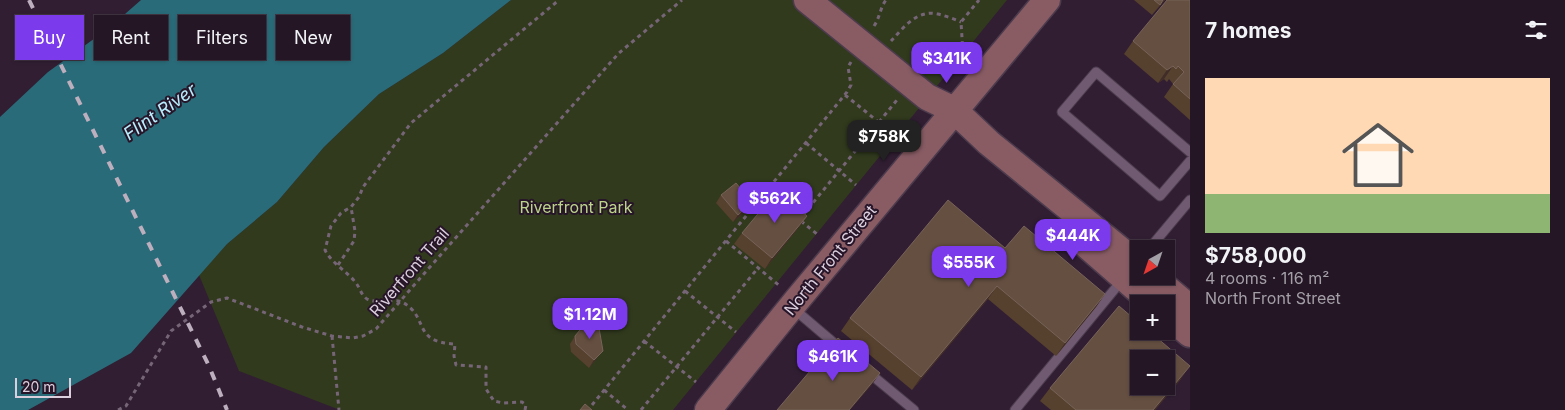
<!DOCTYPE html>
<html lang="en">
<head>
<meta charset="utf-8">
<style>
  :root { --surface:#251626; --page:#2d1f2e; --text:#f1f3f6; --muted:#a39fa7; --line:#423543; --accent:#7c3aed }
  body { margin:0; font-family:Inter,sans-serif; background:var(--page); color:var(--text); height:100vh; display:flex; flex-direction:column; font-size:19px; white-space:nowrap }
  * { box-sizing:border-box; margin:0 }
  p { font-size:16px; color:var(--muted) }
  .icon { flex:none; width:28px; height:28px; fill:none; stroke:currentColor; stroke-width:2; stroke-linecap:round; stroke-linejoin:round }
  .map { position:relative; flex:1; overflow:hidden }
  .details { display:flex; flex-direction:column; background:var(--surface); width:375px }
  .details>* { flex:none }
  .top-card { position:absolute; left:15px; top:15px; width:475px; height:45px; display:flex; gap:10px }
  .needle { width:32px; rotate:220deg }
  .tools { position:absolute; left:1130px; top:240px; display:grid; gap:10px }
  .tools a { display:grid; place-items:center; width:45px; height:45px; border-radius:0px; background:var(--surface); box-shadow:0 1px 4px #0004,0 0 0 1px var(--line); font-size:25px }
  .scale { position:absolute; left:15px; bottom:12px; width:56px; box-sizing:border-box; padding-left:5px; border:2px solid #dccfdd; border-top:0; font-size:14px; line-height:18px; white-space:nowrap; color:#dccfdd; -webkit-text-stroke:4px #271529; paint-order:stroke }
  .price { position:absolute; translate:-50% -42px; padding:0 11px; border-radius:10px; background:var(--accent); color:#fff; font-size:16px; line-height:32px; filter:drop-shadow(0 1px 2px #0008) }
  .price::after { content:''; position:absolute; left:50%; top:30px; width:15px; height:11px; margin-left:-8px; background:inherit; clip-path:polygon(0 0,100% 0,50% 100%) }
  .price.on { background:#222; color:#fff }
  ul { padding:0; list-style:none }
  li { display:grid; align-content:center; gap:10px; height:265px; padding:0 15px }
  li span { display:grid; place-items:center; height:155px; border-radius:0px; color:#555 }
  li>.icon { margin-inline-start:auto }
  span .icon { width:90px; height:90px; fill:#fffc; stroke-width:1 }
  li b { font-size:21px }
  h2 { display:flex; justify-content:space-between; align-items:center; height:60px; padding:0 15px; font-size:21px }
  .chip { padding:0 18px; border-radius:0px; background:var(--surface); box-shadow:0 1px 4px #0004,0 0 0 1px var(--line); font-size:18px; line-height:45px }
  .chip.on { background:var(--accent); color:#fff }
  main { display:flex; flex:1; min-height:0 }
  .map>svg:first-child { display:block }
</style>
</head>
<body>
<main>
<div class="map">
<svg width="1190" height="410" viewBox="0 0 1190 410">
  <rect width="100%" height="100%" fill="#311e33"/>
  <path fill="#313a1d" d="M511,0H1007L673,410H340L239,371L199,275L227,244L277,202L324,147L379,94L443,53Z"/>
  <path fill="#2a6b79" d="M141,0H511L443,53L379,94L324,147L277,202L227,244L131,353L28,410H0V117L48,72L109,28Z"/>
  <g fill="none" stroke-linecap="round" stroke-linejoin="round">
    <g stroke="#4c3b4d" stroke-width="11">
      <path id="lane" d="M1190,152L1096,72L1062,112L1160,196L1190,161
        M1149,249L1190,200
        M794,309L841,349
        M868,372L914,410
        M1015,410L1123,279"/>
    </g>
    <g stroke="#4c3b4d" stroke-width="29">
      <path id="secondary" d="M807,0L927,97L954,110L989,143L1139,265
        M1084,243L1154,304
        M1152,276L1190,308
        M1166,314L1190,334
        M708,410L797,300L1047,0"/>
    </g>
    <path stroke="#766577" stroke-width="3" stroke-dasharray="4 4" stroke-linecap="butt" d="M874,26C880,17 880,8 886,0
      M891,41C903,28 917,9 938,14C946,16 954,19 961,22
      M963,53L961,22L979,0
      M845,95L896,136
      M806,143L856,185
      M765,193L774,200
      M803,215L897,100
      M801,221L817,234
      M726,241L781,287
      M338,265L354,241L355,231L351,207
      M685,291L736,332
      M332,336L339,410
      M644,341L696,382
      M604,390L628,410
      M592,405L847,92L851,85L848,67L851,62
      M118,410L126,406L171,331L211,302L227,298L302,327L332,336L353,338L363,336L376,329L429,268L619,53L682,0
      M525,410L526,405L522,402L503,403L494,401L486,389V367L456,365L454,356L455,344C411,342 430,317 402,302C392,298 377,304 367,299C361,295 360,288 356,283C347,271 332,264 325,250L331,226L341,213L351,207L359,197L363,187L411,123L559,0
      M641,410L758,268"/>
    <use href="#lane" stroke="#705a72" stroke-width="9"/>
    <use href="#secondary" stroke="#895c64" stroke-width="26"/>
    <path stroke="#bdafbe" stroke-width="4" stroke-dasharray="9 9" stroke-linecap="butt" d="M29,0L209,366L227,410"/>
  </g>
  <path fill="#56402e" d="M1134,0H1165L1152,15Z
    M1190,0V120L1164,97L1173,84L1169,79L1167,82L1164,79L1158,83L1124,54L1133,41Z
    M721,195L752,202L747,210L733,222L716,203Z
    M807,216L800,226L765,269L734,244L742,233Z
    M1005,248L1105,294L1096,307L1056,356L988,299L912,390L841,331L850,318Z
    M575,336L597,358L589,368L571,352L570,344Z
    M1181,379L1155,410H1051L1040,401L1050,388Z"/>
  <path fill="#412c28" d="M1163,0H1165L1152,15L1160,5Z
    M1173,66L1164,79L1158,83L1167,70Z
    M752,202L747,210L733,222L738,215Z
    M807,216L800,226L765,269L772,258Z
    M997,286L988,299L912,390L921,377Z
    M1105,294L1096,307L1056,356L1065,343Z
    M603,351L597,358L589,368L594,360Z
    M1190,366L1181,379L1155,410H1153Z
    M880,373L871,386L850,410H849Z"/>
  <path fill="#644f41" stroke="#776359" fill-rule="evenodd" d="M1154,0H1163L1160,5Z
    M1167,0H1190V99L1173,84L1184,72L1178,66L1176,69L1173,66L1167,70L1133,41Z
    M736,183L752,202L738,215L721,195Z
    M777,191L807,216L772,258L742,233Z
    M948,200L1005,248L1024,226L1105,294L1065,343L997,286L921,377L850,318Z
    M1119,306L1139,323V331H1149L1190,366L1153,410H1076L1050,388ZM1139,359H1166V386H1139Z
    M589,319L599,328L603,351L594,360L576,344L575,336Z
    M838,338L880,373L849,410H777Z
    M585,404L592,410H580Z"/>
  <g text-anchor="middle" stroke-width="4" stroke-linejoin="round" paint-order="stroke">
    <g font-size="16" fill="#bcd38a" stroke="#271529">
      <text x="576" y="213">Riverfront Park</text>
    </g>
    <g font-size="16" fill="#dccfdd" stroke="#271529">
      <text transform="translate(830 260) rotate(-51)" y="6">North Front Street</text>
      <text transform="translate(409 272) rotate(-49)" y="6">Riverfront Trail</text>
    </g>
    <g font-size="18" font-style="italic" fill="#b7eefd" stroke="#271529">
      <text transform="translate(160 112) rotate(-35)" y="6">Flint River</text>
    </g>
  </g>
</svg>
<div class="tools">
<a><svg class="needle" viewBox="-14 -14 28 28"><path d="M0-13l5 13h-10z" fill="#e53935"/><path d="M0 13l5-13h-10z" fill="#a39fa7"/></svg></a>
<a>+</a>
<a>−</a>
</div>
<div class="scale">20 m</div>
<b class="price" style="left:947px;top:84px">$341K</b>
<b class="price on" style="left:884px;top:162px">$758K</b>
<b class="price" style="left:775px;top:224px">$562K</b>
<b class="price" style="left:1073px;top:261px">$444K</b>
<b class="price" style="left:969px;top:288px">$555K</b>
<b class="price" style="left:590px;top:340px">$1.12M</b>
<b class="price" style="left:833px;top:382px">$461K</b>
<div class="top-card">
<a class="chip on">Buy</a>
<a class="chip">Rent</a>
<a class="chip">Filters</a>
<a class="chip">New</a>
</div>
</div>
<section class="details">
<h2>7 homes<svg class="icon" aria-label="filters" viewBox="0 0 24 24"><path d="M4 7h16M4 17h16"/><circle cx="9" cy="7" r="2"/><circle cx="15" cy="17" r="2"/></svg></h2>
<ul>
<li><span style="background:linear-gradient(#ffd9b3 75%,#8fb573 0)"><svg class="icon" aria-label="home" viewBox="0 0 24 24"><path d="M3 11l9-7 9 7M6 9v11h12V9"/></svg></span><div><b>$758,000</b><p>4 rooms · 116 m²</p><p>North Front Street</p></div></li>
</ul>
</section>
</main>
</body>
</html>
